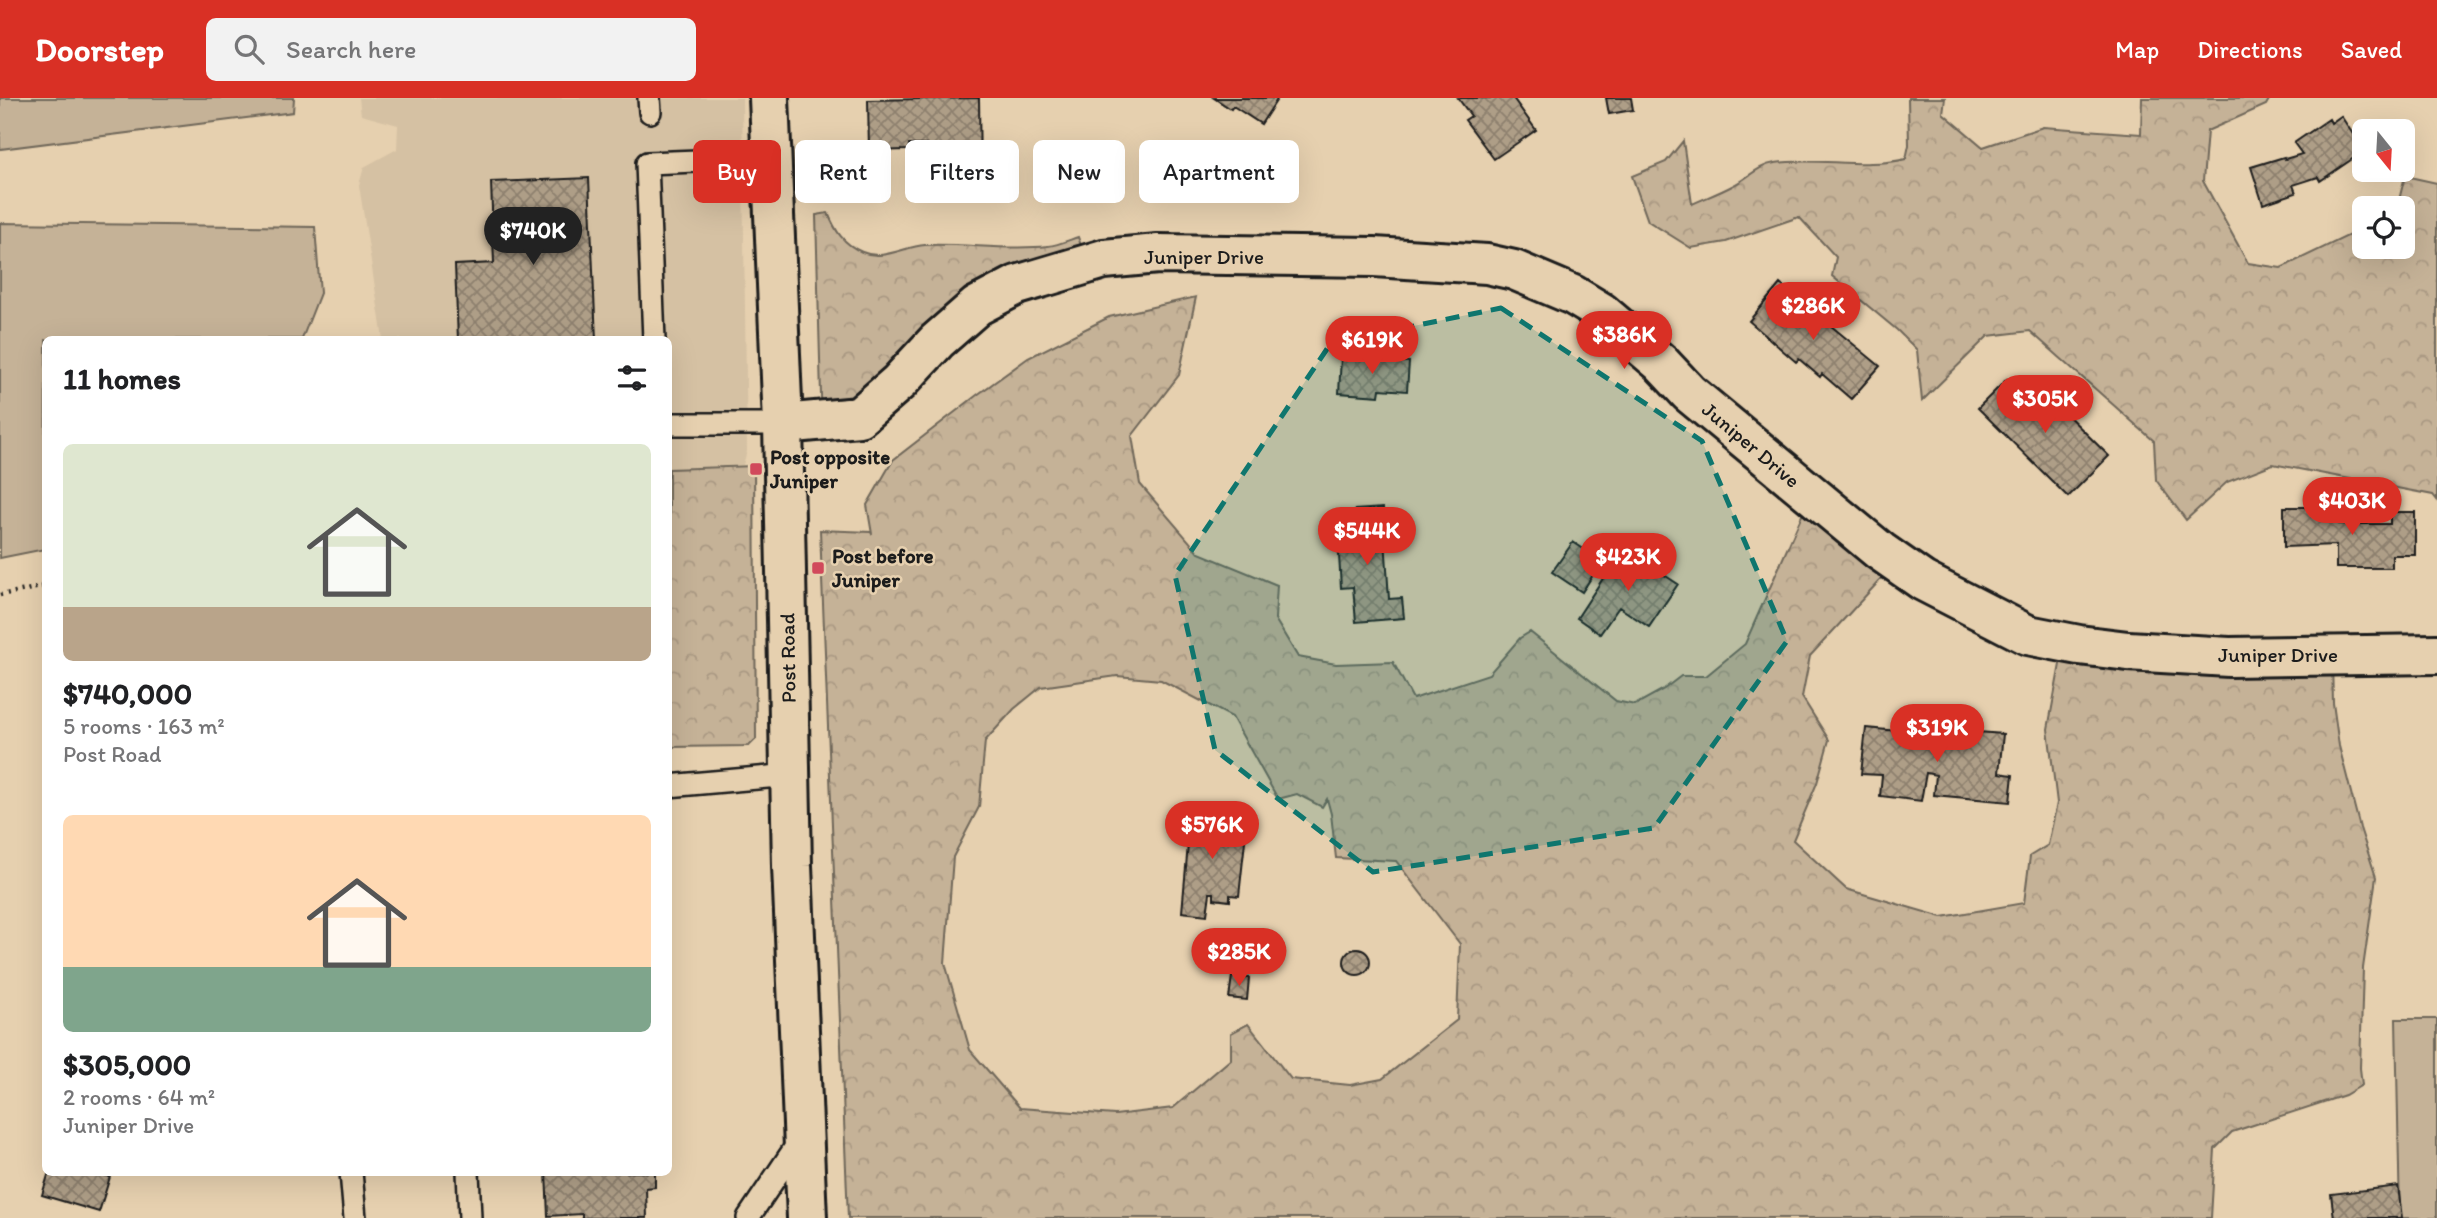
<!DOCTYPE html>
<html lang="en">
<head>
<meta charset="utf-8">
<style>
  :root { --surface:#fff; --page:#f2f2f2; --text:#202124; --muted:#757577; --accent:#d93025 }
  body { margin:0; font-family:Itim,sans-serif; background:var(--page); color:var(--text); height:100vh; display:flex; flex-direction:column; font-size:26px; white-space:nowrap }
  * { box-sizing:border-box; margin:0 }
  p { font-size:23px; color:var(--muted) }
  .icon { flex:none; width:38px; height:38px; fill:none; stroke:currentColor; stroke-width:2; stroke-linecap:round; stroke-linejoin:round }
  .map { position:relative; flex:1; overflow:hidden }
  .panel { position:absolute; left:42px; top:238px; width:630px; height:840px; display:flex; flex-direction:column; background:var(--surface); border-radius:10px; box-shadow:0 7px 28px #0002 }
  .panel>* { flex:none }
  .hud { position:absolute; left:693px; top:42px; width:665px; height:63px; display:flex; gap:14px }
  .needle { width:46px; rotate:162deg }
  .tools { position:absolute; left:2352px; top:21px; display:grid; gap:14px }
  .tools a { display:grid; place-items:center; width:63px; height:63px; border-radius:10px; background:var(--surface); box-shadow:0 7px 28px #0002; font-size:35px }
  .price { position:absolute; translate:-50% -60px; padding:0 16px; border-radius:24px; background:var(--accent); color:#fff; font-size:23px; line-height:46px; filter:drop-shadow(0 2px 4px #0008) }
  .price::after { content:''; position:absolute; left:50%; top:42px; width:21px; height:16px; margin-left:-10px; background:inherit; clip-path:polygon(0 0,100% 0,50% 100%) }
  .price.current { background:#222; color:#fff }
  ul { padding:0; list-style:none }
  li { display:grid; align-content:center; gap:14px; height:371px; padding:0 21px }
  li span { display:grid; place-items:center; height:217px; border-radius:10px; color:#555 }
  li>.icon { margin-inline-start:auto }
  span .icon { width:126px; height:126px; fill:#fffc; stroke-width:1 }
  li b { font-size:30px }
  h2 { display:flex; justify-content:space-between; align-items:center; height:84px; padding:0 21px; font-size:30px }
  .pill { padding:0 24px; border-radius:10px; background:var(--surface); box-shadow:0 7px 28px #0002; font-size:24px; line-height:63px }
  .pill.current { background:var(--accent); color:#fff }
  header { display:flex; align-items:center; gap:42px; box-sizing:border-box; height:98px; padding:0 35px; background:var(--accent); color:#fff }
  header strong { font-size:33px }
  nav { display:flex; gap:38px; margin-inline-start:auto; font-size:24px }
  .search { width:490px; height:63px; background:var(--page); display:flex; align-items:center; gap:18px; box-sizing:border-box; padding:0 24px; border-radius:10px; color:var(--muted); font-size:26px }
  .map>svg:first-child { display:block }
</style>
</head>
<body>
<header>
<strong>Doorstep</strong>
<div class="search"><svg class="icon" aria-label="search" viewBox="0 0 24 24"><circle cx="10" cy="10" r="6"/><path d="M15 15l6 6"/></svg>Search here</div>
<nav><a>Map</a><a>Directions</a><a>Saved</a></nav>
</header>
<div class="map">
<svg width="2437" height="1120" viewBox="0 0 2437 1120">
  <defs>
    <pattern id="forest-crowns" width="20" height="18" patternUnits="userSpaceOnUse" patternTransform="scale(1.75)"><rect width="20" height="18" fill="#c5b297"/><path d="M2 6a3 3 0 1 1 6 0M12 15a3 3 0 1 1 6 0" fill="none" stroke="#a99882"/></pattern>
    <pattern id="building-cross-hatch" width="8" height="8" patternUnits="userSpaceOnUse" patternTransform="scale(1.75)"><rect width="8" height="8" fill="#ae9e87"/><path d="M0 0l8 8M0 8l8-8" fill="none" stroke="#8d806e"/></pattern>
  </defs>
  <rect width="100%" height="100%" fill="#e6d0af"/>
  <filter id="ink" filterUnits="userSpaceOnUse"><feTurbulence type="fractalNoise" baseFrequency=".0143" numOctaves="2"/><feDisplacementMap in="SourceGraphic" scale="14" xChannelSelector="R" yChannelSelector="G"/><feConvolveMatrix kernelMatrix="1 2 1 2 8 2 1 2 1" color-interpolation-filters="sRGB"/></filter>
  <g filter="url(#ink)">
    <path fill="#d5c1a3" d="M359,0H742L747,353L743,367L669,371L668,242L383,241L359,87L364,69L397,51L398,27L361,17Z"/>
    <path fill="#c5b297" stroke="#70675a" stroke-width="2" d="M0,0H294L293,14L0,51Z
      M0,125L315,129L320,195L302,241L46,242L45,451L0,460Z
      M2396,921H2437V1120H2400Z"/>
    <path fill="url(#forest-crowns)" stroke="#70675a" stroke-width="2" fill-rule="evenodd" d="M1908,0H1945L1943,15L1983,49L2043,29L2141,36L2142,0H2270L2266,7L2207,33L2203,83L2248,165L2281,170L2364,130V149H2403V110H2390L2399,102L2405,78L2437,85V402L2433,397L2273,366L2227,384L2186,422L2156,382L2154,343L2030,233L1988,238L1922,303L1917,252L1897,232L1832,178L1836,159L1799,119L1726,144L1691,150L1648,123L1632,78L1666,64L1683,43L1692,106C1705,100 1719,95 1732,88C1747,81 1758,67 1775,65C1818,59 1865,71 1906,61L1909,47Z
      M828,115C835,132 843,146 862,154C883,163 903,149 925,147C965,145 1008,153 1048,148C1058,147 1069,142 1078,139L1088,167L991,204L822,333L816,117Z
      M1196,199L1179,277L1132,338L1140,386L1199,455L1277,487L1275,521L1298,559L1336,566L1393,564L1413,601L1489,576L1520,540L1530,534L1616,603L1635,607L1664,591L1681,578H1706L1745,546L1810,399L1893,468L1810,558L1802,599L1829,642L1817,685L1793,742L1846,791L1942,819L2024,805L2030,758L2048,747L2057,705L2048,631L2063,550L2332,561L2333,605L2339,648L2360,730L2376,779L2363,870L2360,970L2362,987L2345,997L2232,1034L2215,1051L2211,1120H848L820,432L871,434L872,436L867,407L893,362L977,297L1028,260L1109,219ZM1117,578L1161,582L1232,619L1278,701L1297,696L1322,709L1327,701L1331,716L1336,760L1396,763L1460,846L1457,922L1382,981L1350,987L1291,981L1248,926L1231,935V961L1173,1010L1115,1017L1020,1010L970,952L945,865L953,759L979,709L985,643L1014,611L1041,589Z
      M754,368L756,641L749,648L669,649V371Z"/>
    <path fill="url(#building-cross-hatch)" stroke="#1c1c1c" stroke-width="2" d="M979,0L980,78H938V47H909L908,52L869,53L868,2Z
      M1214,0H1278L1261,26L1233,8L1231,11Z
      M1458,0H1513L1536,32L1494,61L1465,22L1471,18Z
      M1606,0H1631L1633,12L1609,16Z
      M2341,18L2364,53L2320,83L2318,79L2293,87L2296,95L2263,106L2251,69L2284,59L2285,61L2302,56L2294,45L2329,21L2331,25Z
      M589,80L596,242H458L455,167L494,165L491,84Z
      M1780,186L1880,268L1851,301L1822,276L1820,279L1799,261L1796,264L1749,223Z
      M1341,259L1409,264L1407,293L1380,291L1379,298L1339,295Z
      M2007,281L2026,300L2038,288L2109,358L2068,399L1978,310Z
      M2284,409H2324V416L2339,417V426H2390V414H2415V457H2392V470H2336V447L2284,449Z
      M1383,410L1389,501L1402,500L1404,520L1356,524L1353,489L1341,490L1337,425L1356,424L1355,412Z
      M1573,444L1602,463L1582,494L1552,474Z
      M1623,450L1678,486L1649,529L1619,509L1600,536L1577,520Z
      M1866,630L1929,636V642H1939L1940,631L2003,636L1999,675L2013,677L2010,704L1934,697L1936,677L1926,675L1921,703L1880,698L1882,677L1861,676Z
      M1191,712L1229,716L1227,732L1246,734L1239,798L1230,797V803L1214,801V795H1210L1207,817L1182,814Z
      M1344 864a13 13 0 1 1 26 0a13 13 0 1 1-26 0Z
      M1232,878L1249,880L1247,902L1229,900Z
      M49,1074H95L110,1079L99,1114L42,1097Z
      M546,1074H655V1089L646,1090L647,1120H582V1116L548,1118Z
      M2398,1088L2402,1120H2334L2331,1096Z"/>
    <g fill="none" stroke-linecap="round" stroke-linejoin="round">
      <g stroke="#1c1c1c" stroke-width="26">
        <path id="service" d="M649,0L650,14
          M654,242L647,65L772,60
          M668,326H783
          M668,688L791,677
          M351,1074L355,1120
          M468,1074L470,1120
          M748,1120L801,1041"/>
      </g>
      <g stroke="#1c1c1c" stroke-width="44">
        <path id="minor" d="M783,326L859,319L899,284L937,243L977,208L1017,187L1104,161L1158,156L1374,159L1487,166L1514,172L1573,197L1601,214L1661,265L1689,295L1880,453L1923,483L2028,537L2079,547L2128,553L2229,559L2437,556"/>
      </g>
      <g stroke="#1c1c1c" stroke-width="44">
        <path id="primary" d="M769,0L783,326L792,768L807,1120"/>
      </g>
      <path stroke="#1c1c1c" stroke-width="4.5" stroke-dasharray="2 5" stroke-linecap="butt" d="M0,497L46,488"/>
      <use href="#service" stroke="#e6d0af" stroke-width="21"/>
      <use href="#minor" stroke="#e6d0af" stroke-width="38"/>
      <use href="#primary" stroke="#e6d0af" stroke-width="38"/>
    </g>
  </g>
  <path fill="#0f766e" fill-opacity="0.2" stroke="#0f766e" stroke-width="5" stroke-dasharray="14 9" stroke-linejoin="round" d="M1501,210L1702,343L1787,543L1654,730L1373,774L1215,652L1175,477L1331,245Z"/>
  <g fill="#d1495b" stroke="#e6d0af" stroke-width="2.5">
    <rect x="749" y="364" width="14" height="14" rx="3.5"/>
    <rect x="811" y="463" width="14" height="14" rx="3.5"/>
  </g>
  <g text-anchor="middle" stroke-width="5" stroke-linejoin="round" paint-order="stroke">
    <g font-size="21" fill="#1c1c1c" stroke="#e6d0af">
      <text x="1204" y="166">Juniper Drive</text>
      <text transform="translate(1751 347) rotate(40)" y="7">Juniper Drive</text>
      <text x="2278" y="564">Juniper Drive</text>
      <text transform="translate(788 560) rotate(-91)" y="7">Post Road</text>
    </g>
    <g font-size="21" font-weight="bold" fill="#1c1c1c" stroke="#e6d0af" text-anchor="start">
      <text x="770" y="366">Post opposite<tspan x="770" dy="24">Juniper</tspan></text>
      <text x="832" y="465">Post before<tspan x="832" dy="24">Juniper</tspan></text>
    </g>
  </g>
</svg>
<div class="tools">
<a><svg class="needle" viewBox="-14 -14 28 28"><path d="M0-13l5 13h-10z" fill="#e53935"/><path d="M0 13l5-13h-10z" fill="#757577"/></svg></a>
<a><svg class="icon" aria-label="locate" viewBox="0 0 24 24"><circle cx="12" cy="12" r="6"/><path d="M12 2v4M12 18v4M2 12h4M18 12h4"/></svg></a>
</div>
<b class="price current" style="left:533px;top:169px">$740K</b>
<b class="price" style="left:1813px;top:244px">$286K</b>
<b class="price" style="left:1624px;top:273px">$386K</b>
<b class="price" style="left:1372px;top:278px">$619K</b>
<b class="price" style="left:2045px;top:337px">$305K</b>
<b class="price" style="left:2352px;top:439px">$403K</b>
<b class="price" style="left:1367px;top:469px">$544K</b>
<b class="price" style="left:1628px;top:495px">$423K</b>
<b class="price" style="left:1937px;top:666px">$319K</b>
<b class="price" style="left:1212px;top:763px">$576K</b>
<b class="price" style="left:1239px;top:890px">$285K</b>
<div class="hud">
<a class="pill current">Buy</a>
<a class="pill">Rent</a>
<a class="pill">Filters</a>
<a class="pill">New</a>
<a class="pill">Apartment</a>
</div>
<section class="panel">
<h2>11 homes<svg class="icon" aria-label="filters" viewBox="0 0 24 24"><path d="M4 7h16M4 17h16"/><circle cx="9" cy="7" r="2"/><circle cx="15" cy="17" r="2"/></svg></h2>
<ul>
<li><span style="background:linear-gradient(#dfe7d0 75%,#b9a48a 0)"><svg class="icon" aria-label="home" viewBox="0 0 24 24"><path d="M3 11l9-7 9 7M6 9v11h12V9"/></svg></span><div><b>$740,000</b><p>5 rooms · 163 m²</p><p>Post Road</p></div></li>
<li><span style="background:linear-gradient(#ffd9b3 70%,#7fa58c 0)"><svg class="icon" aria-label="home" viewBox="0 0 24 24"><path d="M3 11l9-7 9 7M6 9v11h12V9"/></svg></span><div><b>$305,000</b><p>2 rooms · 64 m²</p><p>Juniper Drive</p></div></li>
</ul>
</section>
</div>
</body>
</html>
